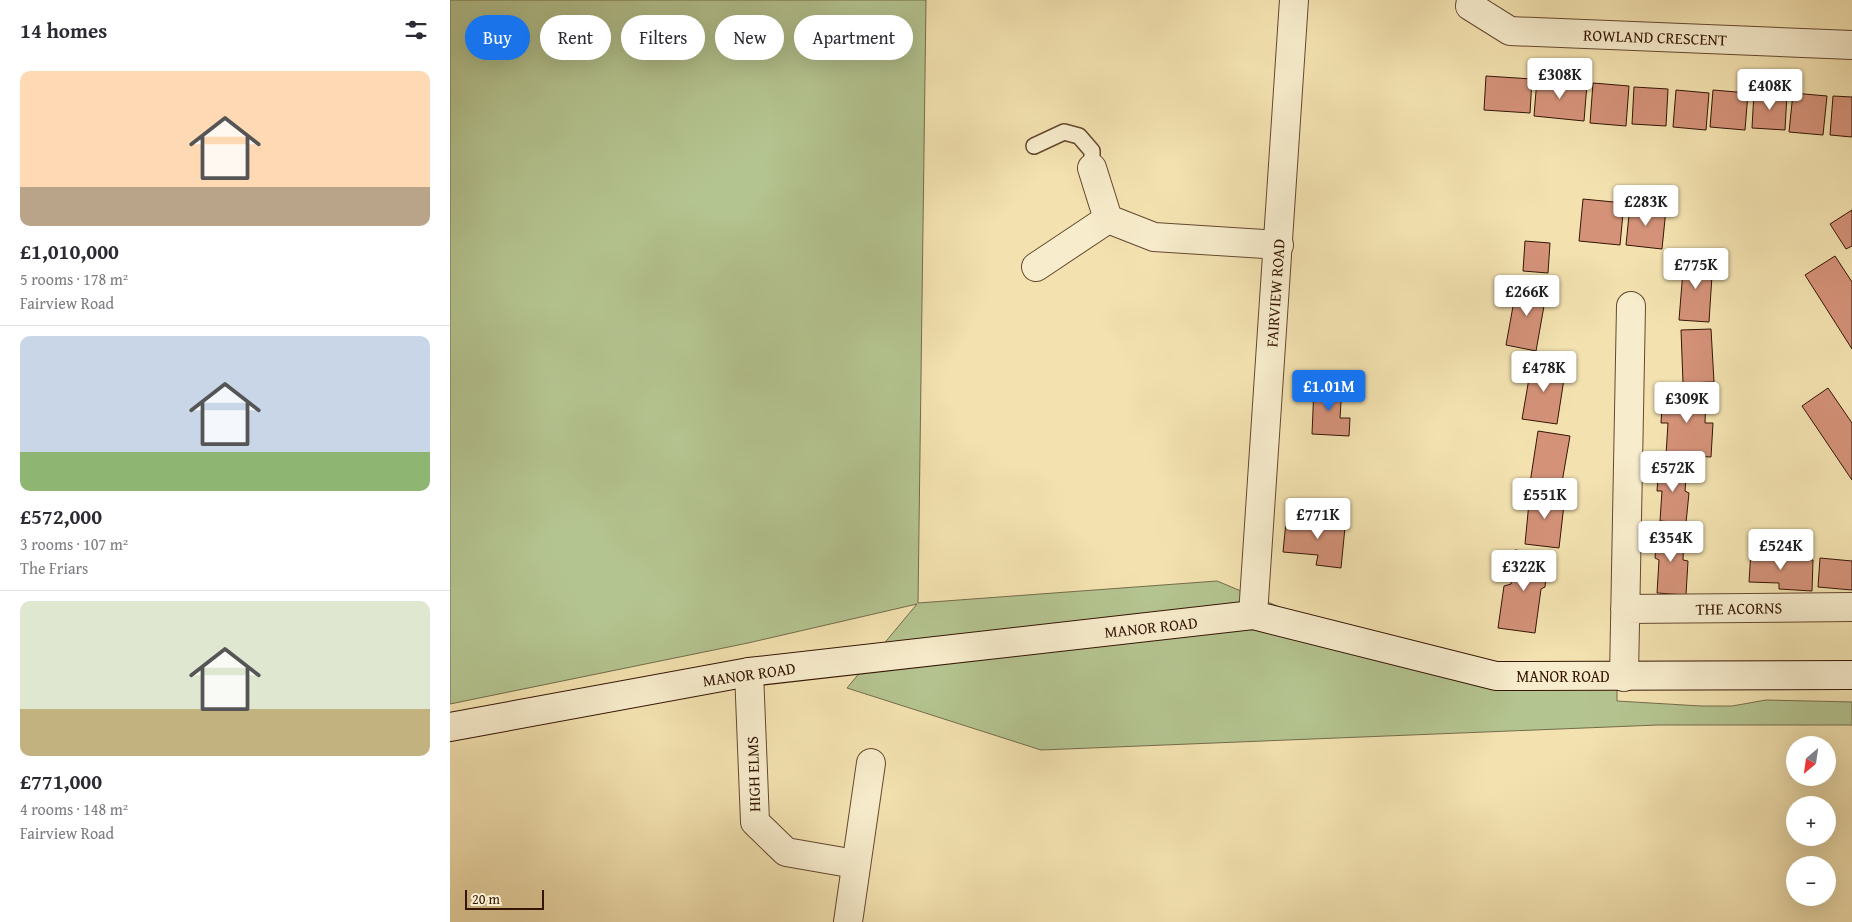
<!DOCTYPE html>
<html lang="en">
<head>
<meta charset="utf-8">
<style>
  :root { --surface:#fff; --page:#f7f7f7; --text:#2b2b33; --muted:#7c7c81; --line:#e1e1e2; --accent:#1a73e8 }
  body { margin:0; font-family:"Gentium Book Plus",serif; background:var(--page); color:var(--text); height:100vh; display:flex; flex-direction:column; font-size:19px; white-space:nowrap }
  * { box-sizing:border-box; margin:0 }
  p { font-size:16px; color:var(--muted) }
  .icon { flex:none; width:28px; height:28px; fill:none; stroke:currentColor; stroke-width:2; stroke-linecap:round; stroke-linejoin:round }
  .map { position:relative; flex:1; overflow:hidden }
  .drawer { display:flex; flex-direction:column; background:var(--surface); width:450px }
  .drawer>* { flex:none }
  .banner { position:absolute; left:15px; top:15px; width:475px; height:45px; display:flex; gap:10px }
  .needle { width:32px; rotate:209deg }
  .controls { position:absolute; left:1336px; top:736px; display:grid; gap:10px }
  .controls a { display:grid; place-items:center; width:50px; height:50px; border-radius:50%; background:var(--surface); box-shadow:0 5px 20px #0002; font-size:25px }
  .scale { position:absolute; left:15px; bottom:12px; width:79px; box-sizing:border-box; padding-left:5px; border:2px solid #351504; border-top:0; font-size:14px; line-height:18px; white-space:nowrap; color:#351504; -webkit-text-stroke:4px #f7eccc; paint-order:stroke }
  .price { position:absolute; translate:-50% -42px; padding:0 11px; border-radius:5px; background:#fff; color:#222; font-size:16px; line-height:32px; filter:drop-shadow(0 1px 2px #0008) }
  .price::after { content:''; position:absolute; left:50%; top:30px; width:15px; height:11px; margin-left:-8px; background:inherit; clip-path:polygon(0 0,100% 0,50% 100%) }
  .price.current { background:var(--accent); color:#fff }
  ul { padding:0; list-style:none }
  li { display:grid; align-content:center; gap:10px; height:265px; padding:0 20px }
  li+li { border-top:1px solid var(--line) }
  li span { display:grid; place-items:center; height:155px; border-radius:10px; color:#555 }
  li>.icon { margin-inline-start:auto }
  span .icon { width:90px; height:90px; fill:#fffc; stroke-width:1 }
  li b { font-size:21px }
  h2 { display:flex; justify-content:space-between; align-items:center; height:60px; padding:0 20px; font-size:21px }
  .chip { padding:0 18px; border-radius:22px; background:var(--surface); box-shadow:0 5px 20px #0002; font-size:18px; line-height:45px }
  .chip.current { background:var(--accent); color:#fff }
  main { display:flex; flex:1; min-height:0 }
  .map>svg:first-child { display:block }
</style>
</head>
<body>
<main>
<section class="drawer">
<h2>14 homes<svg class="icon" aria-label="filters" viewBox="0 0 24 24"><path d="M4 7h16M4 17h16"/><circle cx="9" cy="7" r="2"/><circle cx="15" cy="17" r="2"/></svg></h2>
<ul>
<li><span style="background:linear-gradient(#ffd9b3 75%,#b9a48a 0)"><svg class="icon" aria-label="home" viewBox="0 0 24 24"><path d="M3 11l9-7 9 7M6 9v11h12V9"/></svg></span><div><b>£1,010,000</b><p>5 rooms · 178 m²</p><p>Fairview Road</p></div></li>
<li><span style="background:linear-gradient(#c9d6e8 75%,#8fb573 0)"><svg class="icon" aria-label="home" viewBox="0 0 24 24"><path d="M3 11l9-7 9 7M6 9v11h12V9"/></svg></span><div><b>£572,000</b><p>3 rooms · 107 m²</p><p>The Friars</p></div></li>
<li><span style="background:linear-gradient(#dfe7d0 70%,#c2b280 0)"><svg class="icon" aria-label="home" viewBox="0 0 24 24"><path d="M3 11l9-7 9 7M6 9v11h12V9"/></svg></span><div><b>£771,000</b><p>4 rooms · 148 m²</p><p>Fairview Road</p></div></li>
</ul>
</section>
<div class="map">
<svg width="1402" height="922" viewBox="0 0 1402 922">
  <rect width="100%" height="100%" fill="#f3e2b0"/>
  <filter id="stains"><feTurbulence type="fractalNoise" baseFrequency=".004" numOctaves="4"/><feColorMatrix values="0 0 0 0 .2 0 0 0 0 .09 0 0 0 0 .02 0 0 0 .5 -.17"/></filter>
  <radialGradient id="worn" r=".72"><stop offset=".6" stop-color="#630" stop-opacity="0"/><stop offset="1" stop-color="#630" stop-opacity=".3"/></radialGradient>
  <path fill="#b4c490" stroke="#746c4a" d="M0,0H476L468,603L767,581L988,673L1167,688V701L1251,706H1282L1316,700L1402,702V725H1208L591,750L397,688L467,604L298,643L0,704Z"/>
  <path fill="#d49279" stroke="#351504" d="M1036,76L1082,79L1080,113L1034,110Z
    M1087,79L1137,84L1134,121L1084,116Z
    M1143,83L1179,86L1176,126L1140,123Z
    M1184,87L1218,89L1216,126L1182,124Z
    M1226,90L1259,93L1256,130L1223,127Z
    M1263,90L1298,93L1295,130L1260,127Z
    M1304,92L1337,94L1335,130L1302,128Z
    M1343,93L1377,96L1373,135L1339,132Z
    M1383,96L1402,97V137L1380,135Z
    M1133,199L1174,203L1170,245L1129,241Z
    M1180,205L1216,209L1212,249L1176,245Z
    M1402,210V246L1396,249L1380,224Z
    M1075,241L1100,243L1098,273L1073,271Z
    M1385,256L1402,282V349L1355,275Z
    M1234,258L1263,260L1259,322L1229,320Z
    M1067,284L1097,289L1086,351L1056,345Z
    M1261,329L1264,382L1233,383L1231,330Z
    M1082,361L1116,366L1107,424L1072,419Z
    M864,386L892,387L890,418H900L899,436L862,434Z
    M1378,388L1402,423V480L1352,406Z
    M1213,391L1256,393L1255,423H1263L1261,457L1216,455L1218,423H1211Z
    M1088,431L1120,436L1111,488L1080,483Z
    M1209,464L1237,466L1235,491L1239,493L1236,523L1210,521L1212,491H1207Z
    M1080,492L1115,496L1109,548L1075,544Z
    M873,513L896,517L891,568L866,565L868,555L833,552L836,522L873,525Z
    M1207,530L1234,532L1233,560L1238,561L1236,595L1207,593L1209,560L1205,558Z
    M1065,550L1098,554L1095,587L1091,589L1085,633L1048,628L1054,586L1061,584Z
    M1301,550L1329,551V558L1363,560L1362,591L1329,589V583L1299,582Z
    M1370,558L1402,561V590L1368,587Z"/>
  <g fill="none" stroke-linecap="round" stroke-linejoin="round">
    <g stroke="#64482f" stroke-width="18">
      <path id="lane" d="M584,146L614,132L629,136L642,151V168"/>
    </g>
    <g stroke="#64482f" stroke-width="30">
      <path id="street" d="M1021,0L1020,6L1060,31L1402,45
        M642,168L658,219
        M586,267L658,219L704,237L829,245
        M1175,609L1402,607
        M803,615L844,0
        M299,672L305,822L336,852L405,864
        M1174,677L1181,306
        M398,922L421,763"/>
    </g>
    <g stroke="#351504" stroke-width="30">
      <path id="secondary" d="M0,727L299,672L803,615L1046,676L1402,675"/>
    </g>
    <use href="#lane" stroke="#f7eccc" stroke-width="15"/>
    <use href="#street" stroke="#f7eccc" stroke-width="28"/>
    <use href="#secondary" stroke="#f7eccc" stroke-width="28"/>
  </g>
  <g text-anchor="middle" stroke-width="4.5" stroke-linejoin="round" paint-order="stroke">
    <g font-size="16" fill="#351504" stroke="#f7eccc">
      <text transform="translate(1205 37) rotate(2)" y="6">ROWLAND CRESCENT</text>
      <text transform="translate(825 293) rotate(-86)" y="6">FAIRVIEW ROAD</text>
      <text transform="translate(1289 608) rotate(-1)" y="6">THE ACORNS</text>
      <text transform="translate(701 627) rotate(-6)" y="6">MANOR ROAD</text>
      <text transform="translate(299 674) rotate(-8)" y="6">MANOR ROAD</text>
      <text x="1113" y="682">MANOR ROAD</text>
      <text transform="translate(303 774) rotate(-92)" y="6">HIGH ELMS</text>
    </g>
  </g>
  <rect width="100%" height="100%" filter="url(#stains)"/>
  <rect width="100%" height="100%" fill="url(#worn)"/>
</svg>
<div class="controls">
<a><svg class="needle" viewBox="-14 -14 28 28"><path d="M0-13l5 13h-10z" fill="#e53935"/><path d="M0 13l5-13h-10z" fill="#7c7c81"/></svg></a>
<a>+</a>
<a>−</a>
</div>
<div class="scale">20 m</div>
<b class="price" style="left:1110px;top:100px">£308K</b>
<b class="price" style="left:1320px;top:111px">£408K</b>
<b class="price" style="left:1196px;top:227px">£283K</b>
<b class="price" style="left:1246px;top:290px">£775K</b>
<b class="price" style="left:1077px;top:317px">£266K</b>
<b class="price" style="left:1094px;top:393px">£478K</b>
<b class="price current" style="left:879px;top:412px">£1.01M</b>
<b class="price" style="left:1237px;top:424px">£309K</b>
<b class="price" style="left:1223px;top:493px">£572K</b>
<b class="price" style="left:1095px;top:520px">£551K</b>
<b class="price" style="left:868px;top:540px">£771K</b>
<b class="price" style="left:1221px;top:563px">£354K</b>
<b class="price" style="left:1331px;top:571px">£524K</b>
<b class="price" style="left:1074px;top:592px">£322K</b>
<div class="banner">
<a class="chip current">Buy</a>
<a class="chip">Rent</a>
<a class="chip">Filters</a>
<a class="chip">New</a>
<a class="chip">Apartment</a>
</div>
</div>
</main>
</body>
</html>
